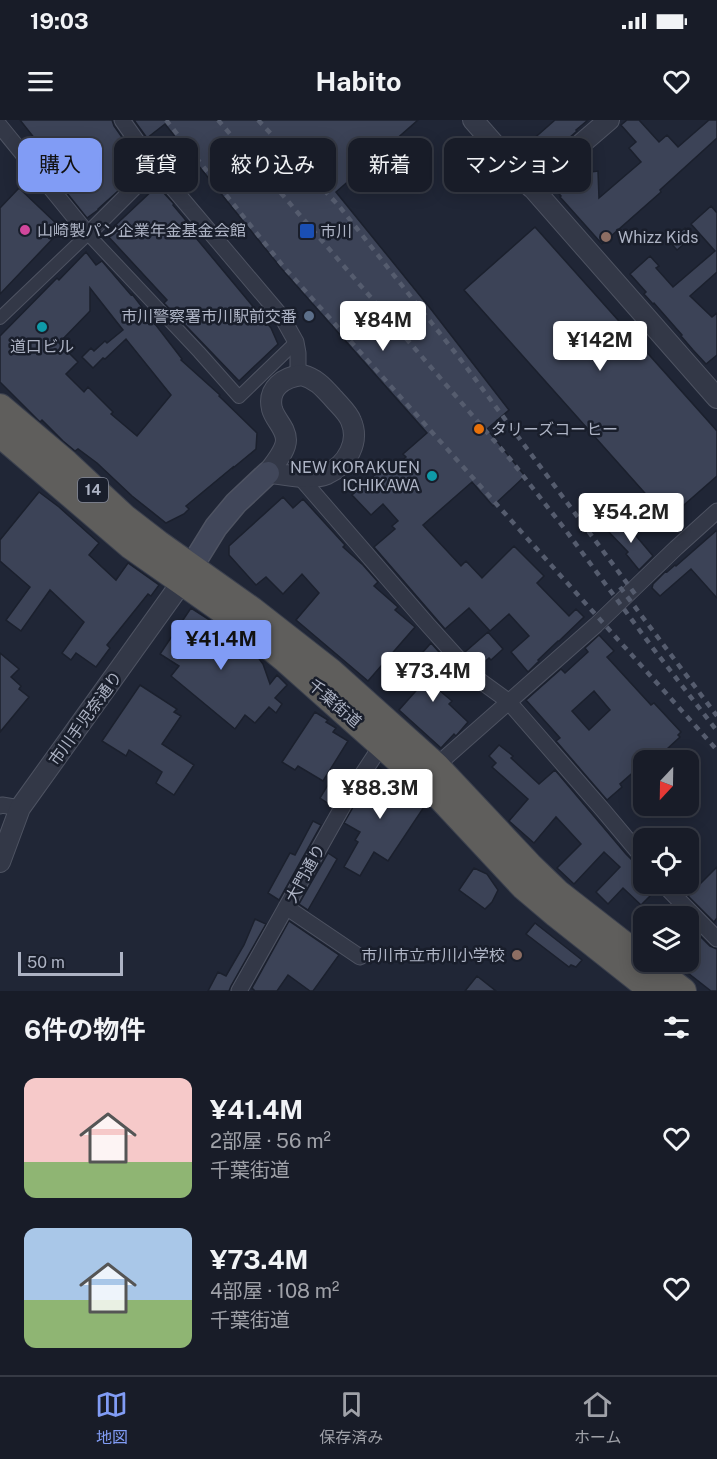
<!DOCTYPE html>
<html lang="ja">
<head>
<meta charset="utf-8">
<style>
  :root { --surface:#181c28; --page:#212530; --text:#f1f3f6; --muted:#9fa1a8; --line:#363a45; --accent:#819cf5 }
  body { margin:0; font-family:"Public Sans","Noto Sans JP",sans-serif; background:var(--page); color:var(--text); height:100vh; display:flex; flex-direction:column; font-size:22px; white-space:nowrap }
  * { box-sizing:border-box; margin:0 }
  p { font-size:20px; color:var(--muted) }
  .icon { flex:none; width:33px; height:33px; fill:none; stroke:currentColor; stroke-width:2; stroke-linecap:round; stroke-linejoin:round }
  .map { position:relative; height:871px; overflow:hidden }
  .sheet { display:flex; flex-direction:column; background:var(--surface); flex:1 }
  .sheet>* { flex:none }
  .top-card { position:absolute; left:18px; top:18px; width:681px; height:54px; display:flex; gap:12px }
  .needle { width:39px; rotate:202deg }
  .controls { position:absolute; left:633px; top:630px; display:grid; gap:12px }
  .controls a { display:grid; place-items:center; width:66px; height:66px; border-radius:12px; background:var(--surface); box-shadow:0 3px 15px #0003,0 0 0 2px var(--line); font-size:30px }
  .scale { position:absolute; left:18px; bottom:15px; width:105px; box-sizing:border-box; padding-left:6px; border:3px solid #adb3c4; border-top:0; font-size:16px; line-height:21px; white-space:nowrap; color:#adb3c4; -webkit-text-stroke:4px #191e2b; paint-order:stroke }
  .price { position:absolute; translate:-50% -51px; padding:0 14px; border-radius:6px; background:#fff; color:#222; font-size:20px; line-height:39px; filter:drop-shadow(0 2px 3px #0008) }
  .price::after { content:''; position:absolute; left:50%; top:36px; width:18px; height:14px; margin-left:-9px; background:inherit; clip-path:polygon(0 0,100% 0,50% 100%) }
  .price.on { background:var(--accent); color:#111 }
  ul { padding:0; list-style:none }
  li { display:flex; align-items:center; gap:18px; height:150px; padding:0 24px }
  li span { display:grid; place-items:center; flex:none; width:168px; height:120px; border-radius:12px; color:#555 }
  li>.icon { margin-inline-start:auto }
  span .icon { width:72px; height:72px; fill:#fffc; stroke-width:1 }
  li b { font-size:26px }
  h2 { display:flex; justify-content:space-between; align-items:center; height:72px; padding:0 24px; font-size:26px }
  .tag { padding:0 21px; border-radius:12px; background:var(--surface); box-shadow:0 3px 15px #0003,0 0 0 2px var(--line); font-size:21px; line-height:54px }
  .tag.on { background:var(--accent); color:#111 }
  .status { display:flex; justify-content:space-between; align-items:center; height:42px; padding:0 30px; background:var(--surface); direction:ltr }
  .status svg { height:16px; fill:currentColor }
  header { display:flex; justify-content:space-between; align-items:center; height:78px; padding:0 24px; background:var(--surface); font-size:27px; font-weight:700 }
  .tabs { display:flex; justify-content:space-around; align-items:center; height:84px; border-top:2px solid var(--line); background:var(--surface); font-size:16px; color:var(--muted) }
  .tabs a { display:grid; justify-items:center; gap:3px }
  .tabs .on { color:var(--accent) }
  .map>svg:first-child { display:block }
</style>
</head>
<body>
<div class="status"><b>19:03</b><svg viewBox="0 0 49 12"><path d="M0 12V9h3v3zM5 12V6h3v6zM10 12V3h3v9zM15 12V0h3v12zM26 1h20v11H26zM47 4h2v5h-2z"/></svg></div>
<header><svg class="icon" aria-label="menu" viewBox="0 0 24 24"><path d="M4 6h16M4 12h16M4 18h16"/></svg>Habito<svg class="icon" aria-label="heart" viewBox="0 0 24 24"><path d="M12 20l-8-8c-3-5 5-10 8-4 3-6 11-1 8 4z"/></svg></header>
<div class="map">
<svg width="717" height="871" viewBox="0 0 717 871">
  <rect width="100%" height="100%" fill="#202636"/>
  <path fill="#3c4357" stroke="#1b202d" stroke-width="1.5" fill-rule="evenodd" d="M20,0H112L114,6L138,40L130,56L118,71L98,89V90L87,98L54,57L70,45L52,22L43,29Z
    M134,0H418L336,72L430,188L509,290L487,309L525,356L493,386L472,362L423,405L461,446L466,441L482,458L514,426L544,456L537,463L569,496L576,489L584,497L559,521H558L538,540L539,541L528,552L511,532L529,516L509,494L490,511L469,488L445,509L374,427L395,409L392,406L398,401L383,384L371,395L352,375L385,346L390,351L406,337L403,334L427,313L281,148L165,4L147,18Z
    M555,0H588L576,10L577,11L537,46L522,29Z
    M627,0H639L659,22L667,15L678,27L709,0H717V18L660,70L661,72L602,124L560,77L561,76L552,66L581,41L591,52L598,51L599,78L641,42L629,28L636,22L621,5Z
    M156,67L161,70L174,84L173,85L189,104L186,106L271,208L278,224L239,261L164,183L167,180L106,114Z
    M19,68L62,109L0,174V88Z
    M711,86L717,93V152L690,176L712,197L717,193V235L706,244L693,230L681,216L682,215L654,183L653,184L644,174L646,172L630,154L650,136L659,146L656,148L673,167L715,131L691,104Z
    M535,107L717,311V356L668,399L464,170Z
    M685,108L692,117L677,130L669,121Z
    M86,132L96,145L102,141L131,175L132,174L182,239L181,240L220,275L219,276L257,313L256,329L233,348V347L186,386L189,389L184,394L166,403L132,376L97,343L78,329L75,331L63,321L42,300L40,302L0,262V216L57,158L59,160ZM90,168L123,210L107,223L105,221L94,231L91,228L82,237L93,248L103,238L105,239L126,219L171,275L137,316L111,294L113,292L88,267L84,272L66,254L78,242L59,223L90,191Z
    M39,372L59,387L99,423L89,435L116,460L128,443L159,465L151,476L148,474L107,525L110,528L96,547L76,533L71,540L62,533L84,502L50,470L21,511L6,500L30,467L0,441V420Z
    M283,377L293,388L303,379L345,425L343,427L363,445L378,462L374,466L398,487L395,490L415,507L368,561L296,500L319,473L302,454L283,474L266,457L256,465L229,435V426Z
    M621,398L653,436L639,450L626,434L628,432L607,410Z
    M717,410V478L691,449L660,476L652,468L653,464L666,451L667,452L675,445L676,446Z
    M191,488L219,506L230,516L231,519L243,530L257,536L263,544L270,564L277,555L287,565L275,578L282,584L276,593L269,587L255,603L245,595L235,609L171,556L179,546L160,534Z
    M488,512L503,529L491,540L489,538L479,547L465,532Z
    M599,515L614,531L607,537L651,585L654,583L681,612L678,615L680,617L655,640H644V647L640,650L638,648L620,664L622,667L607,680L556,621L560,618L526,580L561,549L565,553L588,532L585,528ZM594,571L610,590L589,610L572,591Z
    M431,523L439,532L431,540L451,558L440,571L452,581L449,584L468,602L456,616L454,614L441,628L399,590L430,555L415,541Z
    M0,533L19,549L11,557L21,566L19,569L29,577L0,612Z
    M140,565L177,589L174,592L181,596L162,624L194,645L174,675L156,663L162,652L129,630L126,636L102,621Z
    M315,592L328,600L326,602L336,608L333,612L348,621L323,661L298,646L295,650L282,642Z
    M499,625L513,636L511,638L539,664L555,650L626,734L637,745L644,750V764H650L656,770L641,785L623,768L608,784L596,772L620,747L604,732L574,764L557,748L581,724L556,697L534,723L509,701L528,679L492,647L496,643L489,636Z
    M379,647L424,687L388,741L374,732L360,756L344,747L358,722L355,720L360,712L344,703L360,675Z
    M332,658L343,665L332,686L320,678Z
    M313,701L321,705L279,780L268,773L290,733L295,735Z
    M328,733L337,739L308,790L299,784Z
    M717,747V798L714,802L688,776Z
    M474,748L487,754L498,770L492,782L485,789L459,770Z
    M255,799L266,804L231,866L229,871H208L218,852L226,856L244,825Z
    M289,801L339,835L313,871H310L288,855L277,871H255L252,868Z
    M535,803L582,840L576,847L571,845L569,847L526,814Z
    M688,804L710,826L717,829V871H711L674,842H688Z
    M477,856L496,871H465Z"/>
  <g fill="none" stroke-linecap="round" stroke-linejoin="round">
    <g stroke="#4e5362" stroke-width="14">
      <path id="pedestrian" d="M0,198L88,114L199,232L239,277L296,222"/>
    </g>
    <g stroke="#4e5362" stroke-width="17">
      <path id="minor" d="M122,0L155,47L282,197L296,222L298,233V256
        M0,6L88,114L155,47
        M299,356L428,505L475,557L508,581L602,689L644,739
        M436,646L596,505L676,428L717,391
        M0,686L2,685L20,688
        M663,764L717,819
        M286,787L360,837
        M239,871L352,670L385,620"/>
    </g>
    <g stroke="#4e5362" stroke-width="22">
      <path id="tertiary" d="M473,0L717,278
        M531,67L609,0
        M302,255C317,259 324,268 334,279C340,286 348,293 351,301C360,322 347,345 327,354C310,361 286,354 268,353C274,344 286,331 286,320C286,308 275,300 272,289C267,268 284,257 302,255Z
        M0,742L20,688L182,462"/>
    </g>
    <g stroke="#4e5362" stroke-width="25">
      <path id="secondary" d="M182,462L216,407L236,383L268,353"/>
    </g>
    <g stroke="#3b404e" stroke-width="28">
      <path id="trunk" d="M0,287L66,343L124,397L159,424L252,490L330,551L436,646L529,745L558,773L644,840
        M0,314L131,426L242,504L286,540L439,676L523,766L556,794L653,871
        M645,842L683,871"/>
    </g>
    <use href="#pedestrian" stroke="#333847" stroke-width="12"/>
    <use href="#minor" stroke="#333847" stroke-width="15"/>
    <use href="#tertiary" stroke="#333847" stroke-width="20"/>
    <use href="#secondary" stroke="#41475a" stroke-width="22"/>
    <use href="#trunk" stroke="#5f5e5c" stroke-width="26"/>
    <path stroke="#555c6e" stroke-width="4.5" stroke-dasharray="6 6" stroke-linecap="butt" d="M166,0L283,146L717,630
      M218,0L510,339L564,408L652,527L717,611
      M258,0L339,86L461,240L635,474
      M620,467L717,596"/>
  </g>
  <circle fill="#d1479c" stroke="#191e2b" stroke-width="2" cx="25" cy="110" r="6"/>
  <rect fill="#1a4fb4" stroke="#191e2b" stroke-width="2" x="299" y="103" width="16" height="16" rx="3"/>
  <g fill="#8d6e63" stroke="#191e2b" stroke-width="2">
    <circle cx="606" cy="117" r="6"/>
    <circle cx="517" cy="835" r="6"/>
  </g>
  <circle fill="#5c6f8a" stroke="#191e2b" stroke-width="2" cx="309" cy="196" r="6"/>
  <g fill="#0f9aa8" stroke="#191e2b" stroke-width="2">
    <circle cx="42" cy="207" r="6"/>
    <circle cx="432" cy="356" r="6"/>
  </g>
  <circle fill="#e8710a" stroke="#191e2b" stroke-width="2" cx="479" cy="309" r="6"/>
  <g text-anchor="middle" stroke-width="5" stroke-linejoin="round" paint-order="stroke">
    <rect fill="#191e2b" stroke="#818696" stroke-width="1.5" x="78" y="358" width="30" height="24" rx="4.5"/>
    <g font-size="15" font-weight="bold" fill="#adb3c4">
      <text x="93" y="375">14</text>
    </g>
    <g font-size="16" fill="#adb3c4" stroke="#191e2b" text-anchor="start">
      <text x="37" y="116">山崎製パン企業年金基金会館</text>
      <text x="320" y="117">市川</text>
      <text x="618" y="123">Whizz Kids</text>
      <text x="297" y="202" text-anchor="end">市川警察署市川駅前交番</text>
      <text x="42" y="232" text-anchor="middle">道口ビル</text>
      <text x="491" y="315">タリーズコーヒー</text>
      <text x="420" y="353" text-anchor="end">NEW KORAKUEN<tspan x="420" dy="18">ICHIKAWA</tspan></text>
      <text x="505" y="841" text-anchor="end">市川市立市川小学校</text>
    </g>
    <g font-size="16" fill="#adb3c4" stroke="#191e2b">
      <text transform="translate(335 583) rotate(41)" y="6">千葉街道</text>
      <text transform="translate(85 598) rotate(-54)" y="6">市川手児奈通り</text>
      <text transform="translate(305 753) rotate(-61)" y="6">大門通り</text>
    </g>
  </g>
</svg>
<div class="controls">
<a><svg class="needle" viewBox="-14 -14 28 28"><path d="M0-13l5 13h-10z" fill="#e53935"/><path d="M0 13l5-13h-10z" fill="#9fa1a8"/></svg></a>
<a><svg class="icon" aria-label="locate" viewBox="0 0 24 24"><circle cx="12" cy="12" r="6"/><path d="M12 2v4M12 18v4M2 12h4M18 12h4"/></svg></a>
<a><svg class="icon" aria-label="layers" viewBox="0 0 24 24"><path d="M12 4l9 5-9 5-9-5zM3 14l9 5 9-5"/></svg></a>
</div>
<div class="scale">50 m</div>
<b class="price" style="left:383px;top:232px">¥84M</b>
<b class="price" style="left:600px;top:252px">¥142M</b>
<b class="price" style="left:631px;top:424px">¥54.2M</b>
<b class="price on" style="left:221px;top:551px">¥41.4M</b>
<b class="price" style="left:433px;top:583px">¥73.4M</b>
<b class="price" style="left:380px;top:700px">¥88.3M</b>
<div class="top-card">
<a class="tag on">購入</a>
<a class="tag">賃貸</a>
<a class="tag">絞り込み</a>
<a class="tag">新着</a>
<a class="tag">マンション</a>
</div>
</div>
<section class="sheet">
<h2>6件の物件<svg class="icon" aria-label="filters" viewBox="0 0 24 24"><path d="M4 7h16M4 17h16"/><circle cx="9" cy="7" r="2"/><circle cx="15" cy="17" r="2"/></svg></h2>
<ul>
<li><span style="background:linear-gradient(#f6c9c9 70%,#8fb573 0)"><svg class="icon" aria-label="home" viewBox="0 0 24 24"><path d="M3 11l9-7 9 7M6 9v11h12V9"/></svg></span><div><b>¥41.4M</b><p>2部屋 · 56 m²</p><p>千葉街道</p></div><svg class="icon" aria-label="heart" viewBox="0 0 24 24"><path d="M12 20l-8-8c-3-5 5-10 8-4 3-6 11-1 8 4z"/></svg></li>
<li><span style="background:linear-gradient(#a9c7e8 60%,#8fb573 0)"><svg class="icon" aria-label="home" viewBox="0 0 24 24"><path d="M3 11l9-7 9 7M6 9v11h12V9"/></svg></span><div><b>¥73.4M</b><p>4部屋 · 108 m²</p><p>千葉街道</p></div><svg class="icon" aria-label="heart" viewBox="0 0 24 24"><path d="M12 20l-8-8c-3-5 5-10 8-4 3-6 11-1 8 4z"/></svg></li>
</ul>
</section>
<nav class="tabs">
<a class="on"><svg class="icon" aria-label="map" viewBox="0 0 24 24"><path d="M3 6l6-2 6 2 6-2v14l-6 2-6-2-6 2zM9 4v14M15 6v14"/></svg>地図</a>
<a><svg class="icon" aria-label="saved" viewBox="0 0 24 24"><path d="M7 4h10v16l-5-4-5 4z"/></svg>保存済み</a>
<a><svg class="icon" aria-label="home" viewBox="0 0 24 24"><path d="M3 11l9-7 9 7M6 9v11h12V9"/></svg>ホーム</a>
</nav>
</body>
</html>
